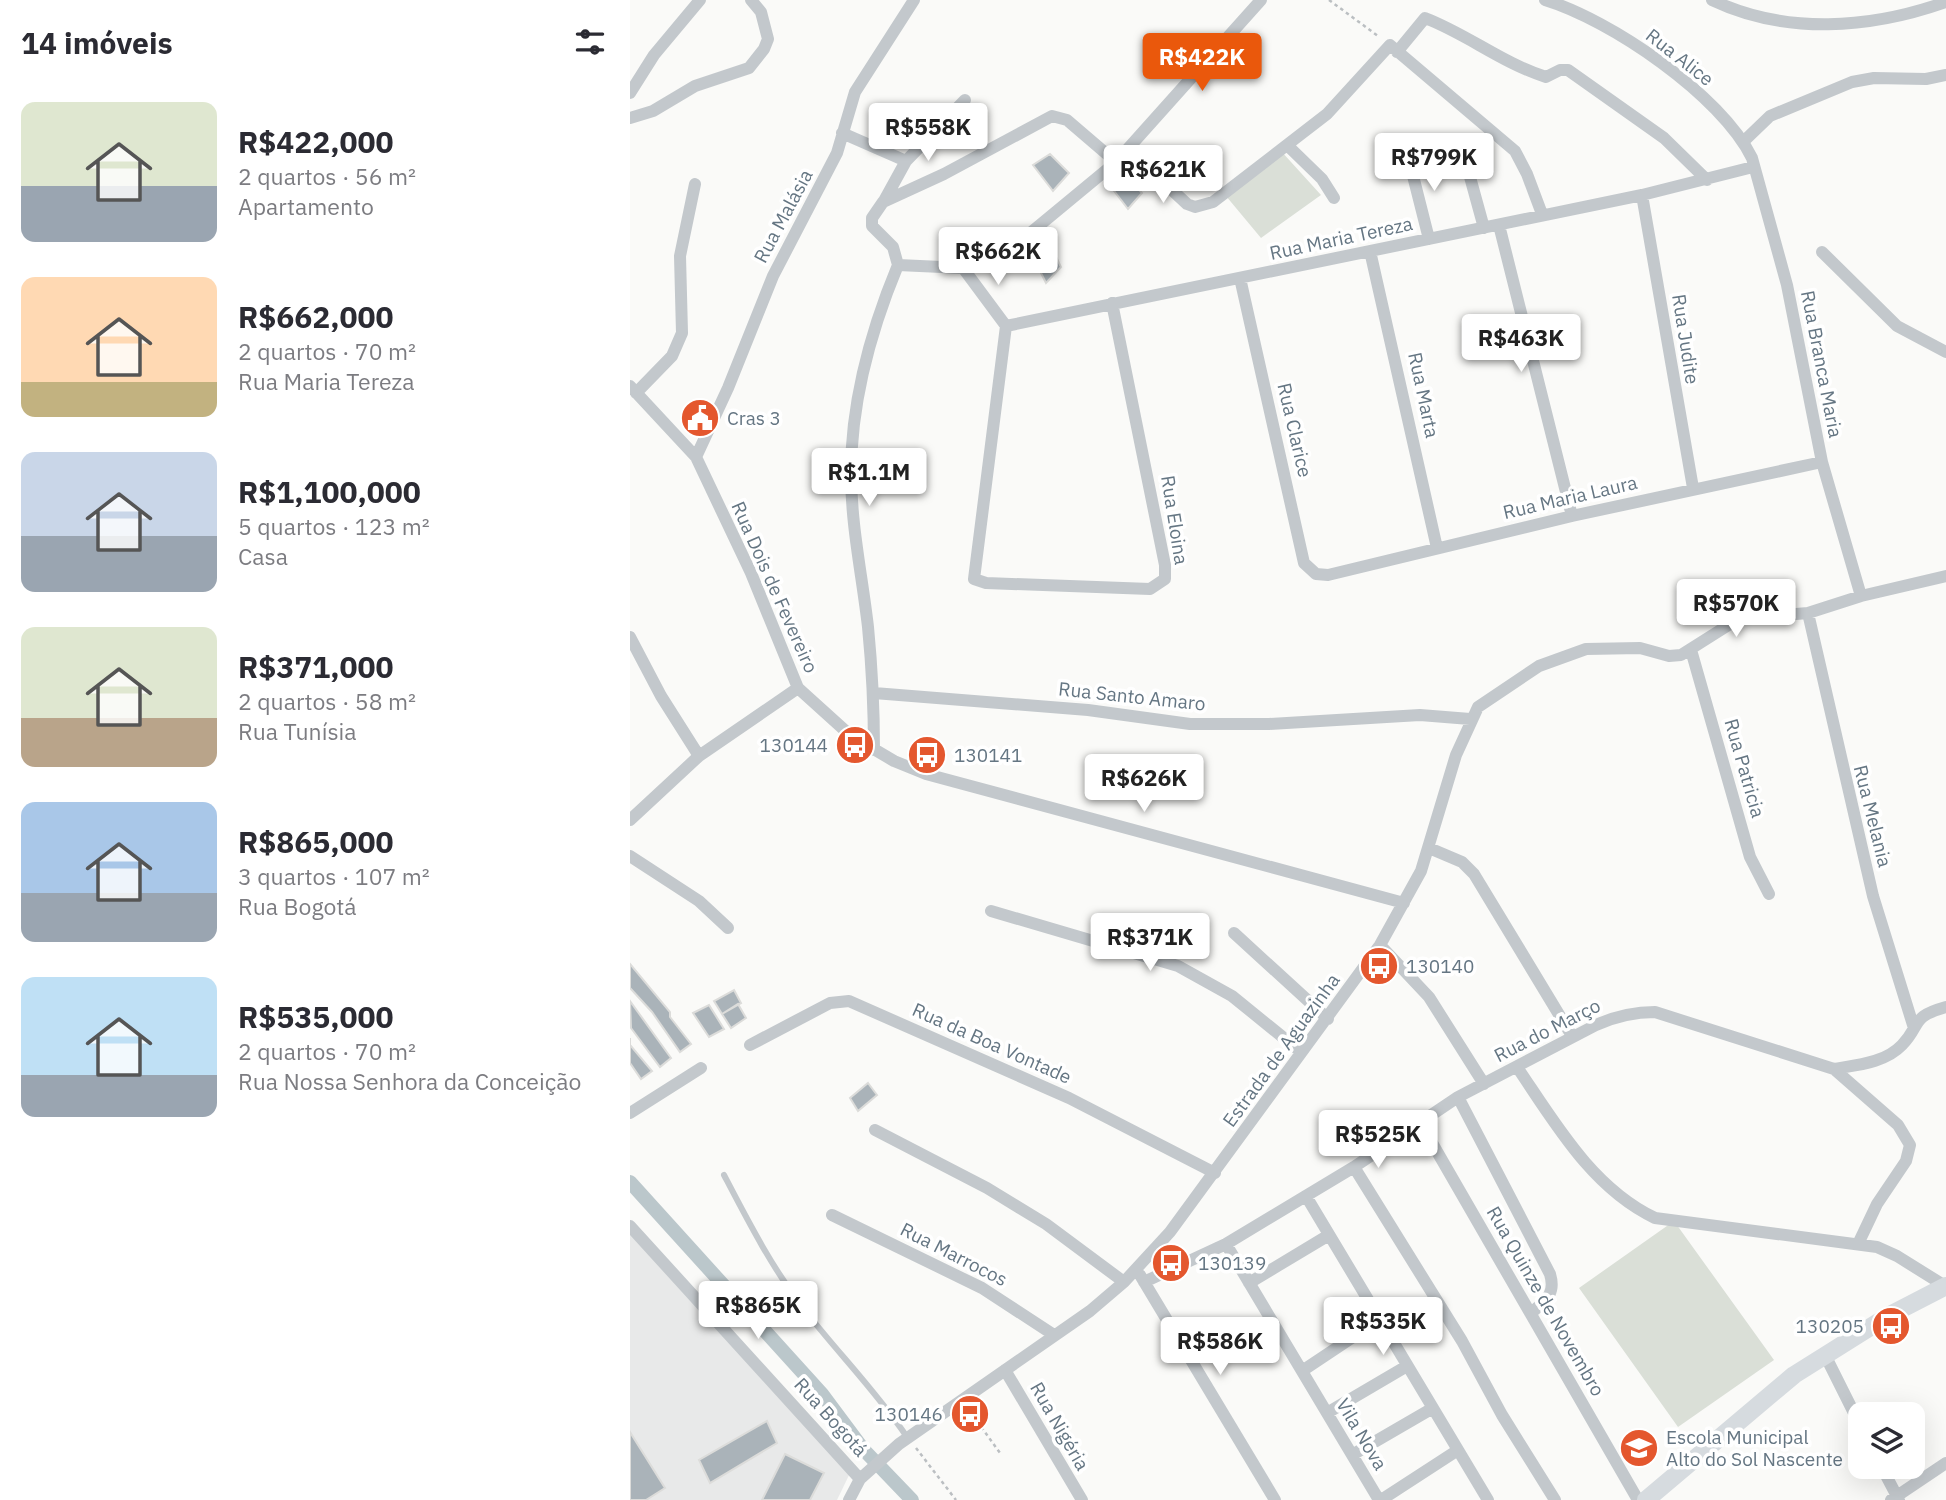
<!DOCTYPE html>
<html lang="pt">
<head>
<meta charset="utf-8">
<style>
  :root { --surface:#fff; --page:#f2f2f3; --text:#2b2b33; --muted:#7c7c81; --accent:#ea580c }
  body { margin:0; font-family:"IBM Plex Sans",sans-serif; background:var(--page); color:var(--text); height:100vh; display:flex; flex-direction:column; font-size:26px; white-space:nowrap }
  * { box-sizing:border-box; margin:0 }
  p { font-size:23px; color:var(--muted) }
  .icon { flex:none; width:38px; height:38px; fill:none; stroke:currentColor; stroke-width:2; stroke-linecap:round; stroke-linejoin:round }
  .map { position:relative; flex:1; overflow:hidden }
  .drawer { display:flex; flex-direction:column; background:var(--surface); width:630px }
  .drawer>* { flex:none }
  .tools { position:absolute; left:1218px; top:1402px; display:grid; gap:14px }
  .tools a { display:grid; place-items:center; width:77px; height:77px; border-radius:14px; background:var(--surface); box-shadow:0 7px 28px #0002; font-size:35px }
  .price { position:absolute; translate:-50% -60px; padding:0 16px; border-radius:7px; background:#fff; color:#222; font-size:23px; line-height:46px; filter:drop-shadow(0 2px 4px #0008) }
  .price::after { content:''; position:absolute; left:50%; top:42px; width:21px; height:16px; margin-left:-10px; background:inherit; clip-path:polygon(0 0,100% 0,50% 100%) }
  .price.selected { background:var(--accent); color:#fff }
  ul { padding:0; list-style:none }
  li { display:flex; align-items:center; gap:21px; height:175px; padding:0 21px }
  li span { display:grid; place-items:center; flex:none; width:196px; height:140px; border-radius:14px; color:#555 }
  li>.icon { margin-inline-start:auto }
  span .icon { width:84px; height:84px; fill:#fffc; stroke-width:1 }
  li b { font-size:30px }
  h2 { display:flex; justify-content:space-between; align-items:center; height:84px; padding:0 21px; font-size:30px }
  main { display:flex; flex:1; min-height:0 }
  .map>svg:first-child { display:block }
</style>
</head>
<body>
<main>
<section class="drawer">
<h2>14 imóveis<svg class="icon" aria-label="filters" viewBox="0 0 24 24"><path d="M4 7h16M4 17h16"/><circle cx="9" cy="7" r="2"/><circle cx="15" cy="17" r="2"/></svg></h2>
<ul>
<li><span style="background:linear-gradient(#dfe7d0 60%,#9aa5b1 0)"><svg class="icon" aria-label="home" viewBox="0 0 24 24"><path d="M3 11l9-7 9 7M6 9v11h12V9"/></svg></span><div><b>R$422,000</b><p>2 quartos · 56 m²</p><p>Apartamento</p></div></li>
<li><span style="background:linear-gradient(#ffd9b3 75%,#c2b280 0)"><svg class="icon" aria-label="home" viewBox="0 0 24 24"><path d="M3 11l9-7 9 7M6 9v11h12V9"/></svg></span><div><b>R$662,000</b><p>2 quartos · 70 m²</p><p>Rua Maria Tereza</p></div></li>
<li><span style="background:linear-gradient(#c9d6e8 60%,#9aa5b1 0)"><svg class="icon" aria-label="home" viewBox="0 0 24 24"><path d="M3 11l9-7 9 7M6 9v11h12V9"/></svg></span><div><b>R$1,100,000</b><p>5 quartos · 123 m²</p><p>Casa</p></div></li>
<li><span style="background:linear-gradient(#dfe7d0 65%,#b9a48a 0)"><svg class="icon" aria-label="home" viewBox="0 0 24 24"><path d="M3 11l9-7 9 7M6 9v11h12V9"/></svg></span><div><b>R$371,000</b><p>2 quartos · 58 m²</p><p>Rua Tunísia</p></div></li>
<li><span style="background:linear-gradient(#a9c7e8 65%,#9aa5b1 0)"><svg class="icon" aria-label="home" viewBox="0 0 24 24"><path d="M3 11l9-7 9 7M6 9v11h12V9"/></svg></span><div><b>R$865,000</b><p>3 quartos · 107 m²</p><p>Rua Bogotá</p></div></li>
<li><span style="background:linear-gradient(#bfe0f5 70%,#9aa5b1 0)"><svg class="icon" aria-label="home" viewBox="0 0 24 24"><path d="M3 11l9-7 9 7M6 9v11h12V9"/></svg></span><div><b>R$535,000</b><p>2 quartos · 70 m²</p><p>Rua Nossa Senhora da Conceição</p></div></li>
</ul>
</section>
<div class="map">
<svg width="1316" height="1500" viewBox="0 0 1316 1500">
  <rect width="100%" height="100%" fill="#fafaf8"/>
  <path fill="#e8e9e9" d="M0,1229L222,1469L207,1500H0Z"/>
  <path fill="#dadfd7" d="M651,151L691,195L631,238L596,196Z
    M1044,1221L1144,1360L1048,1427L949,1288Z"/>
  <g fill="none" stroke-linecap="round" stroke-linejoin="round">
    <path stroke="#bbc7cb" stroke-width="14" d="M0,1182L192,1394L233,1449L282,1500"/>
  </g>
  <path fill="#aab3b9" stroke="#dcdcda" stroke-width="2" d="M420,154L439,173L423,191L403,165Z
    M492,170L512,193L498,209L478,183Z
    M414,232L431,267L416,283L398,247Z
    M0,964L40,1012V1017L61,1044L50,1052L22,1012L0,988Z
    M104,990L111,1003L92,1014L84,1001Z
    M0,1001L41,1058L30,1067L1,1028Z
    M108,1004L116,1018L101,1028L92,1014Z
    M79,1005L94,1029L79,1037L63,1013Z
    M0,1038V1045L22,1071L11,1079L0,1063Z
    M238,1083L247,1095L228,1111L220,1098Z
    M137,1421L147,1443L80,1483L69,1460Z
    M0,1432L35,1488L16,1500H0Z
    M155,1454L194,1473L180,1500H132Z"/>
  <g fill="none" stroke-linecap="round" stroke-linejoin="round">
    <path stroke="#bbbfc2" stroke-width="2.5" stroke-dasharray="3.5 3.5" stroke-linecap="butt" d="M699,0L748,36
      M339,1410L370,1453
      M286,1448L326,1500"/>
    <path stroke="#c3c8cc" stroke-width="6" d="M94,1175C118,1221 141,1266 173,1308C207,1352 246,1391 277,1437"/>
    <path stroke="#c3c8cc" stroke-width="12" d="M915,0C981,20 1091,95 1122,158L1157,285L1192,462L1231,596
      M1082,0C1156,35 1240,29 1316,2
      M767,52L795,18C837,34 872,63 916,77L930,70H938L1034,138L1077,180
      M0,93L24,55L70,0
      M0,118L23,111L65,86L119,68L134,49L138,39L131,12L121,0
      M212,133L276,161
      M1114,141L1140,116L1222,82L1244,78L1296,79L1316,75
      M823,144L840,177L854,228
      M657,145L692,179L704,198
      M498,149L557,204L565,207L583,202L697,114L760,45L885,151L897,174L912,214
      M778,156L799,239
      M486,162L437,120L422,116L314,174L253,202L242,218V226L263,247L268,265L333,268L370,256L387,244L486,162L631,0
      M1012,195L1063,488
      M254,201L276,161L335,100
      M869,225L942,516
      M740,251L807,548
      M1192,252L1267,326L1316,352
      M333,268L376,326
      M610,278L674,563L686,574L698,575L942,516L1192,462
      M376,326L1012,195L1123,167
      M376,326L344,579L356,583L520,589L535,579V565L482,303
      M0,386L66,457L121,573L168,688L220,735L264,761L296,774L774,903
      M6,393L42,356L52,333L50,256L65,184
      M66,457L98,388L143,276L207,153L225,92L284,0
      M1178,613L1243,896L1283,1025
      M0,637L31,696L69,756
      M1061,650L1120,857L1139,894
      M244,693L458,710L560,724H639L790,715L840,719
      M244,750C244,709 242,668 238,627C232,575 221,525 221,473C221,402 241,330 268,265
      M0,820L69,756L168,688
      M799,848L832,862L844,874L942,1036
      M0,856L69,901L98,928
      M361,911L548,966L602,996L671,1052
      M604,933L698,1019
      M750,945L799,997L854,1084
      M120,1045L200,1003L219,1001L439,1098L585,1173
      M887,1067C925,1123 962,1188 1025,1218L1247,1247L1267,1256L1315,1286
      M1204,1069C1227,1065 1255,1063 1272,1045C1292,1024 1280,1017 1316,1007
      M828,1097L920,1274C926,1294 916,1300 901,1313
      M0,1113L71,1068
      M790,1122L1008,1500
      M245,1130L357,1188L416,1224L494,1282
      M724,1167L832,1341L872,1415L925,1500
      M676,1196L858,1500
      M202,1215L352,1288L424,1335
      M0,1226L230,1479
      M596,1244L749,1500
      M510,1275L645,1500
      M514,1282L596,1244L724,1167L828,1097L966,1025C986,1016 1003,1012 1025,1012L1204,1069L1268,1125L1280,1145L1276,1161L1247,1204L1228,1244
      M619,1283L699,1235
      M1195,1355L1230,1425
      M375,1370L452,1500
      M672,1371L750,1319
      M697,1413L777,1366
      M722,1455L803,1408
      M1251,1466L1269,1500
      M219,1500L230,1479L269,1444L460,1311L494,1282L540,1232L750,945L791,871L826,755L848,707L909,666L956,649L1010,648L1039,656L1051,655L1108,619L1178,613L1231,596L1316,576
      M751,1500L828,1450
      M1261,1500L1316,1463"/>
    <path stroke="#d6dbdf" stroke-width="18" d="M1016,1500L1164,1375L1258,1316L1316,1286"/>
  </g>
  <defs>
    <g id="civic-disc" transform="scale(2.0125)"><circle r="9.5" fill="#e4572e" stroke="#fff"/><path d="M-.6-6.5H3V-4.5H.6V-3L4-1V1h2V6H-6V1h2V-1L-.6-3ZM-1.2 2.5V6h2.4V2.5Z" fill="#fff"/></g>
    <g id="bus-disc" transform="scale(2.0125)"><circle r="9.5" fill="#e4572e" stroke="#fff"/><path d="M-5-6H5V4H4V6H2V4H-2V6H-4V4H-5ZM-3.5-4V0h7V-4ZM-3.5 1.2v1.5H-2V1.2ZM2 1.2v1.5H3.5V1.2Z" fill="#fff"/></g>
    <g id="school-disc" transform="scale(2.0125)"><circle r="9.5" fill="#e4572e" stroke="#fff"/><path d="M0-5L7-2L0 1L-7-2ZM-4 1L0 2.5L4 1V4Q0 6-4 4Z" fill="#fff"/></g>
  </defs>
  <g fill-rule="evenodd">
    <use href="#civic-disc" x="70" y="418"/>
    <use href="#bus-disc" x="225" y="745"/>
    <use href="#bus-disc" x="297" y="755"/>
    <use href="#bus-disc" x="749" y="966"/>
    <use href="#bus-disc" x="541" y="1263"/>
    <use href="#bus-disc" x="1261" y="1326"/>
    <use href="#bus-disc" x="340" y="1414"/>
    <use href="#school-disc" x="1009" y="1448"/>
  </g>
  <g text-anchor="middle" stroke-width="7" stroke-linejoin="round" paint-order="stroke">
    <g font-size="19" fill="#657683" stroke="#fff">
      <text transform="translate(1050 57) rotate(38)" y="7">Rua Alice</text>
      <text transform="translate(153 216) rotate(-62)" y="7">Rua Malásia</text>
      <text transform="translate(711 238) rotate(-12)" y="7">Rua Maria Tereza</text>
      <text transform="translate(1056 339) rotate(81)" y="7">Rua Judite</text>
      <text transform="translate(1192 364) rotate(79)" y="7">Rua Branca Maria</text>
      <text transform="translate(794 395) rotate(78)" y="7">Rua Marta</text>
      <text transform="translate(665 430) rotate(77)" y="7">Rua Clarice</text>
      <text transform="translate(940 497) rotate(-13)" y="7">Rua Maria Laura</text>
      <text transform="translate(545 520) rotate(81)" y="7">Rua Eloina</text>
      <text transform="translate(145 587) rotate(66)" y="7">Rua Dois de Fevereiro</text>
      <text transform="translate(502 696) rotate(6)" y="7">Rua Santo Amaro</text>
      <text transform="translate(1115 768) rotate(74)" y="7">Rua Patricia</text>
      <text transform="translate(1243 816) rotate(76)" y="7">Rua Melania</text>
      <text transform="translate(917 1030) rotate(-27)" y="7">Rua do Março</text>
      <text transform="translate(362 1043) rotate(24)" y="7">Rua da Boa Vontade</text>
      <text transform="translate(651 1050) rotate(-54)" y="7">Estrada de Aguazinha</text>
      <text transform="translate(324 1254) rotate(27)" y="7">Rua Marrocos</text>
      <text transform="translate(916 1301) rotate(60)" y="7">Rua Quinze de Novembro</text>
      <text transform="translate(201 1417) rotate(48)" y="7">Rua Bogotá</text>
      <text transform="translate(430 1426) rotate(60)" y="7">Rua Nigéria</text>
      <text transform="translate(732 1434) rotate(59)" y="7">Vila Nova</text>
    </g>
    <g font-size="19" fill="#657683" stroke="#fff" text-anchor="start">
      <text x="97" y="425">Cras 3</text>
      <text x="198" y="752" text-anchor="end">130144</text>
      <text x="324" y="762">130141</text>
      <text x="776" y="973">130140</text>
      <text x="568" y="1270">130139</text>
      <text x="1234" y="1333" text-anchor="end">130205</text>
      <text x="313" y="1421" text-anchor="end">130146</text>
      <text x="1036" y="1444">Escola Municipal<tspan x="1036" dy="22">Alto do Sol Nascente</tspan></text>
    </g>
  </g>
</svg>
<div class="tools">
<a><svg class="icon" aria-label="layers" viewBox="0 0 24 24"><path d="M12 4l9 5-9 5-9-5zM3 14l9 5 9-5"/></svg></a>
</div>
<b class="price selected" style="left:572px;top:93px">R$422K</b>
<b class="price" style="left:298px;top:163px">R$558K</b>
<b class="price" style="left:804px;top:193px">R$799K</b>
<b class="price" style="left:533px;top:205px">R$621K</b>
<b class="price" style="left:368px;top:287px">R$662K</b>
<b class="price" style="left:891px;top:374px">R$463K</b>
<b class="price" style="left:239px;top:508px">R$1.1M</b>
<b class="price" style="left:1106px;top:639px">R$570K</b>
<b class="price" style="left:514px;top:814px">R$626K</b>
<b class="price" style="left:520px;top:973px">R$371K</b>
<b class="price" style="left:748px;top:1170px">R$525K</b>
<b class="price" style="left:128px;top:1341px">R$865K</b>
<b class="price" style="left:753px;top:1357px">R$535K</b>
<b class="price" style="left:590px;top:1377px">R$586K</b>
</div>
</main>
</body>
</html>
